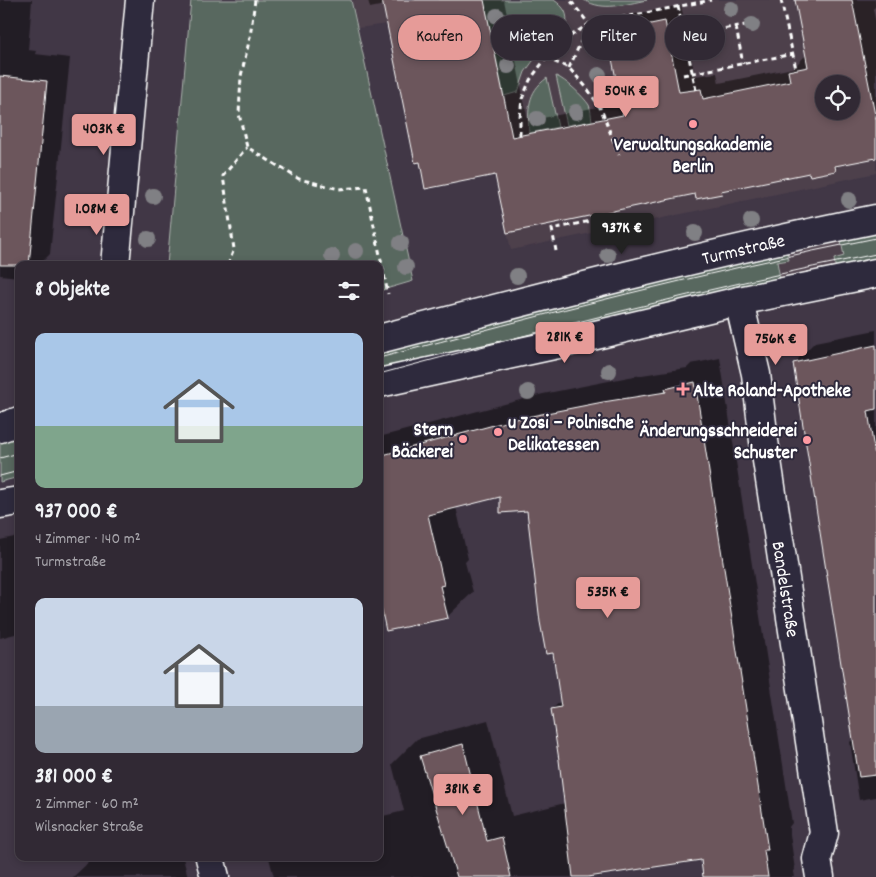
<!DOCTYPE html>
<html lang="de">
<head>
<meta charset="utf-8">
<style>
  :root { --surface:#312934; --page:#39313c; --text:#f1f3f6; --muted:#a8a6ac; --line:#4c454f; --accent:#e69b98 }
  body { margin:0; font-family:Dekko,sans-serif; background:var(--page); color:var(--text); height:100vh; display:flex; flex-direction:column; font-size:19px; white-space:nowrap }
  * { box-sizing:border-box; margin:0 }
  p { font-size:16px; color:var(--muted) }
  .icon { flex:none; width:28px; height:28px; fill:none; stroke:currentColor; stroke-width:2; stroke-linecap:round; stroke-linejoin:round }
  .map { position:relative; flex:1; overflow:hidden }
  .sheet { position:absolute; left:15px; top:261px; width:368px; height:600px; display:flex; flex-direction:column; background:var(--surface); border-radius:10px; box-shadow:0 2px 8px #0003,0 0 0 1px var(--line) }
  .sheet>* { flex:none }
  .hud { position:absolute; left:398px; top:15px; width:402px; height:45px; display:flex; gap:10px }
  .controls { position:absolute; left:815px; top:75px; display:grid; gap:10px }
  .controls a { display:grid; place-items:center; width:45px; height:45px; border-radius:50%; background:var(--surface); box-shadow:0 2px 8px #0003,0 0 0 1px var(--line); font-size:25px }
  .price { position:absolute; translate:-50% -42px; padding:0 11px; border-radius:5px; background:var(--accent); color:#111; font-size:16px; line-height:32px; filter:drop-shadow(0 1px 2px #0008) }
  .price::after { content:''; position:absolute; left:50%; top:30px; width:15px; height:11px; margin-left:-8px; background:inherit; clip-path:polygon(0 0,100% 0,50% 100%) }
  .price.selected { background:#222; color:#fff }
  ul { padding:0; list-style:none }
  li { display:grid; align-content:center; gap:10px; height:265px; padding:0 20px }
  li span { display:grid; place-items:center; height:155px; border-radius:10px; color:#555 }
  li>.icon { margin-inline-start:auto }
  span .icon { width:90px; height:90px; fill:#fffc; stroke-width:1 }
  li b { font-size:21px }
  h2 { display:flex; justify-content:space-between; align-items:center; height:60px; padding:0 20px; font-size:21px }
  .tag { padding:0 18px; border-radius:22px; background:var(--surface); box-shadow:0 2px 8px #0003,0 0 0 1px var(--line); font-size:18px; line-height:45px }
  .tag.selected { background:var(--accent); color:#111 }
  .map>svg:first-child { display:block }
</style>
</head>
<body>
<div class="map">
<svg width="876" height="877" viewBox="0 0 876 877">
  <rect width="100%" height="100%" fill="#413746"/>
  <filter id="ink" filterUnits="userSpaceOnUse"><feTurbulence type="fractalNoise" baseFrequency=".02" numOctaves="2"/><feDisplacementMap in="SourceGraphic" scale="10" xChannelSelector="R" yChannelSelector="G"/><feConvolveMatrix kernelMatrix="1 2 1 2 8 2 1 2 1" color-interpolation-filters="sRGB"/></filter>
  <g filter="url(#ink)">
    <path fill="#4e404c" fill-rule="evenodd" d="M352,0H876V173L511,250L495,176H490L485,149L512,137L486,10L358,28ZM824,84H851V111H824Z
      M840,236L845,257L836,271L781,283L776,262L789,260L786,247Z"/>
    <path fill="#58675e" stroke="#acb3ae" d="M191,0H351L413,281L379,291V265H167Z
      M439,0H554C564,7 569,14 566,26L533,61L525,72L518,92L504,96L486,10L461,14Z
      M584,0H647C625,4 604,12 584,0Z
      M556,76C566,80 583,96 589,105C591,110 591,115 592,121L567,125Z
      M547,78L558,127L529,133C528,110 527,92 547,78Z
      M876,228V263L836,271L834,259L844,256L840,236Z
      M786,247L789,260L777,262L781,283L379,383V347Z
      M19,430V444L15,445L19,460V477L0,482V438Z"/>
    <path fill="#0007" fill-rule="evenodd" d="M0,0H32L28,50L36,51L35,54L70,58L50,254L39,265H19V277L0,275Z
      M368,0H504L528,121L622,102L609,33L625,16L681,5L695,76L717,73L719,83L793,68L806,55L796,0H875L876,6L873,9L876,23V157L841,163L835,169L810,172L725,189L721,193L496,174L385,5L370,8ZM824,84H851V111H824Z
      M876,330V797L859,800L850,742L855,737L794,363L815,342Z
      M720,358L792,823L789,827L795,870L793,872L794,877H704L702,859L601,874V877H274L269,858H379V817L404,811L392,764L417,739L488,720L512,816L565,803L552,709L562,700L528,509L501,496L456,507L468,559L465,562L473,592L447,617L379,597V437L543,394L629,377L687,368L691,364Z
      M19,536V633L0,638V540Z
      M92,858H183L188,877H73L90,861L92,860Z"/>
    <path fill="#6c565b" stroke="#fff" fill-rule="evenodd" d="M382,0H484L512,137L623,115L607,33L665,21L679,92L701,89L703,99L790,81L788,71L808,67L795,0H852L876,120V158L835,166L836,171L810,176L809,173L721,191L722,194L696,199L695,194L507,233L495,175L425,189L420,162L415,163ZM824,84H851V111H824Z
      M0,76L47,81L29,265H0Z
      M876,345V409L868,411L876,463V775L859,777L793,363Z
      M695,382L768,850H764L768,877H703L701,860L588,877H573L559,760L551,709L561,707L553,653L546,654L540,622L527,511L500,513V497L428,515L444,585L440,586L448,618L386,631L379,597V456L516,419L603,402L666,392L665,389Z
      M463,744L487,841L502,837L511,877H457L420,756Z"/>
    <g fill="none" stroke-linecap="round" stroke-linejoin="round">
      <g stroke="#fff" stroke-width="31">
        <path id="minor" d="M115,265L140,0
          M739,301L756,374L764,441L824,833L817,859L820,877
          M210,858L215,877"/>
      </g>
      <g stroke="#fff" stroke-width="31">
        <path id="major" d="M379,339C544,296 709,253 876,219
          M379,383L558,344L739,301L876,273
          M0,428L19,421
          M0,504L19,501"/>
      </g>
      <path stroke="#fff" stroke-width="3" stroke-dasharray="5 4" stroke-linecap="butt" d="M255,0L250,37L241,76L239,114L247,147L299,179L339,189L366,187L388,294
        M781,0L796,69
        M678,6L696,90
        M736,27L743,64
        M716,30L745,25
        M546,58L569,68L587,88L601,109L619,155
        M569,68L589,24L570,0
        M683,75L793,54
        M520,135V117L522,99L530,80L546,58L569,37L589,24L711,0
        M556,251L552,229L610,217V213
        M228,265L234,249L223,176L247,147"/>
      <use href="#minor" stroke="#2f2a3d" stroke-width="28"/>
      <use href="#major" stroke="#2f2a3d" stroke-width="28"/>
      <path stroke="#fff" stroke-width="1" d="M379,358C544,314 709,271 876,238
        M379,374C543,330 709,287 876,254
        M0,458L19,453
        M0,476L19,471"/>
    </g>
    <g fill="#808084">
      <circle cx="731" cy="9" r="8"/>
      <circle cx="497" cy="16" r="8"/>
      <circle cx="752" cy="25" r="8"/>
      <circle cx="532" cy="29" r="8"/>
      <circle cx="508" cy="66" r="8"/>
      <circle cx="599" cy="75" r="8"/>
      <circle cx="576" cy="112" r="8"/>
      <circle cx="537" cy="119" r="8"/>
      <circle cx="153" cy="196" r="8"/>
      <circle cx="849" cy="200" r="8"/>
      <circle cx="751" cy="221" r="8"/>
      <circle cx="695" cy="233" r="8"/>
      <circle cx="148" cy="239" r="8"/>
      <circle cx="401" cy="243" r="8"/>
      <circle cx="356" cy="251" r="8"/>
      <circle cx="608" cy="255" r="8"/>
      <circle cx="332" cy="256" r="8"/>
      <circle cx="406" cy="267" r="8"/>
      <circle cx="517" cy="276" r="8"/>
      <circle cx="609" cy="371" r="8"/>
      <circle cx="528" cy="392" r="8"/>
    </g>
  </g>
  <g fill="#ff9aa2" stroke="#2f2a3d" stroke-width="2">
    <circle cx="693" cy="124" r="5"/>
    <path d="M680.5 381.5h5v5h5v5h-5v5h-5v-5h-5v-5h5z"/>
    <circle cx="498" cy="432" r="5"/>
    <circle cx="463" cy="439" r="5"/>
    <circle cx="807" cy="440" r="5"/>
  </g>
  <g text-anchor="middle" stroke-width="4" stroke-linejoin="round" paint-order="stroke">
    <g font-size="19" font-weight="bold" fill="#fff" stroke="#2f2a3d" text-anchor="start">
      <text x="693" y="150" text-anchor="middle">Verwaltungsakademie<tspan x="693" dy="22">Berlin</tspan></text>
      <text x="693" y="396">Alte Roland-Apotheke</text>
      <text x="508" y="428">u Zosi – Polnische<tspan x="508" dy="22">Delikatessen</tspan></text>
      <text x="453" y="435" text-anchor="end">Stern<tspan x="453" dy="22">Bäckerei</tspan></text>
      <text x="797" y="436" text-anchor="end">Änderungsschneiderei<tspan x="797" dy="22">Schuster</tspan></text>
    </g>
    <g font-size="19" fill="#fff" stroke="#2f2a3d">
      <text transform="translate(743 248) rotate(-13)" y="7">Turmstraße</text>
      <text transform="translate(787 589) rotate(81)" y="7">Bandelstraße</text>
    </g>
  </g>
</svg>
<div class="controls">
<a><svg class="icon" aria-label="locate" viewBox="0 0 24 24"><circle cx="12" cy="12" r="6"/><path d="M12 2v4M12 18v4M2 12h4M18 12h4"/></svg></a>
</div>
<b class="price" style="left:626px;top:118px">504K €</b>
<b class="price" style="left:104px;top:156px">403K €</b>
<b class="price" style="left:97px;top:236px">1.08M €</b>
<b class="price selected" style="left:622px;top:255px">937K €</b>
<b class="price" style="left:565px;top:364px">281K €</b>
<b class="price" style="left:776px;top:366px">756K €</b>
<b class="price" style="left:608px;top:619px">535K €</b>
<b class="price" style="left:463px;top:816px">381K €</b>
<div class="hud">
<a class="tag selected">Kaufen</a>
<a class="tag">Mieten</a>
<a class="tag">Filter</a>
<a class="tag">Neu</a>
</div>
<section class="sheet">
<h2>8 Objekte<svg class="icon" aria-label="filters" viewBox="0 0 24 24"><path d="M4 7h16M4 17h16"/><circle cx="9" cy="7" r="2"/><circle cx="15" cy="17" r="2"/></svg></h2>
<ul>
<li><span style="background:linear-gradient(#a9c7e8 60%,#7fa58c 0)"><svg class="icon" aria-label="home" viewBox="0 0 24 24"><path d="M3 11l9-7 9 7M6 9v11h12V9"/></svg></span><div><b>937 000 €</b><p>4 Zimmer · 140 m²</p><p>Turmstraße</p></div></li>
<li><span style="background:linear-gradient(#c9d6e8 70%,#9aa5b1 0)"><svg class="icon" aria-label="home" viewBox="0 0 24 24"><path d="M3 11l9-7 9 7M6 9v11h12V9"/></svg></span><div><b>381 000 €</b><p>2 Zimmer · 60 m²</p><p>Wilsnacker Straße</p></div></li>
</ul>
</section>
</div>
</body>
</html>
